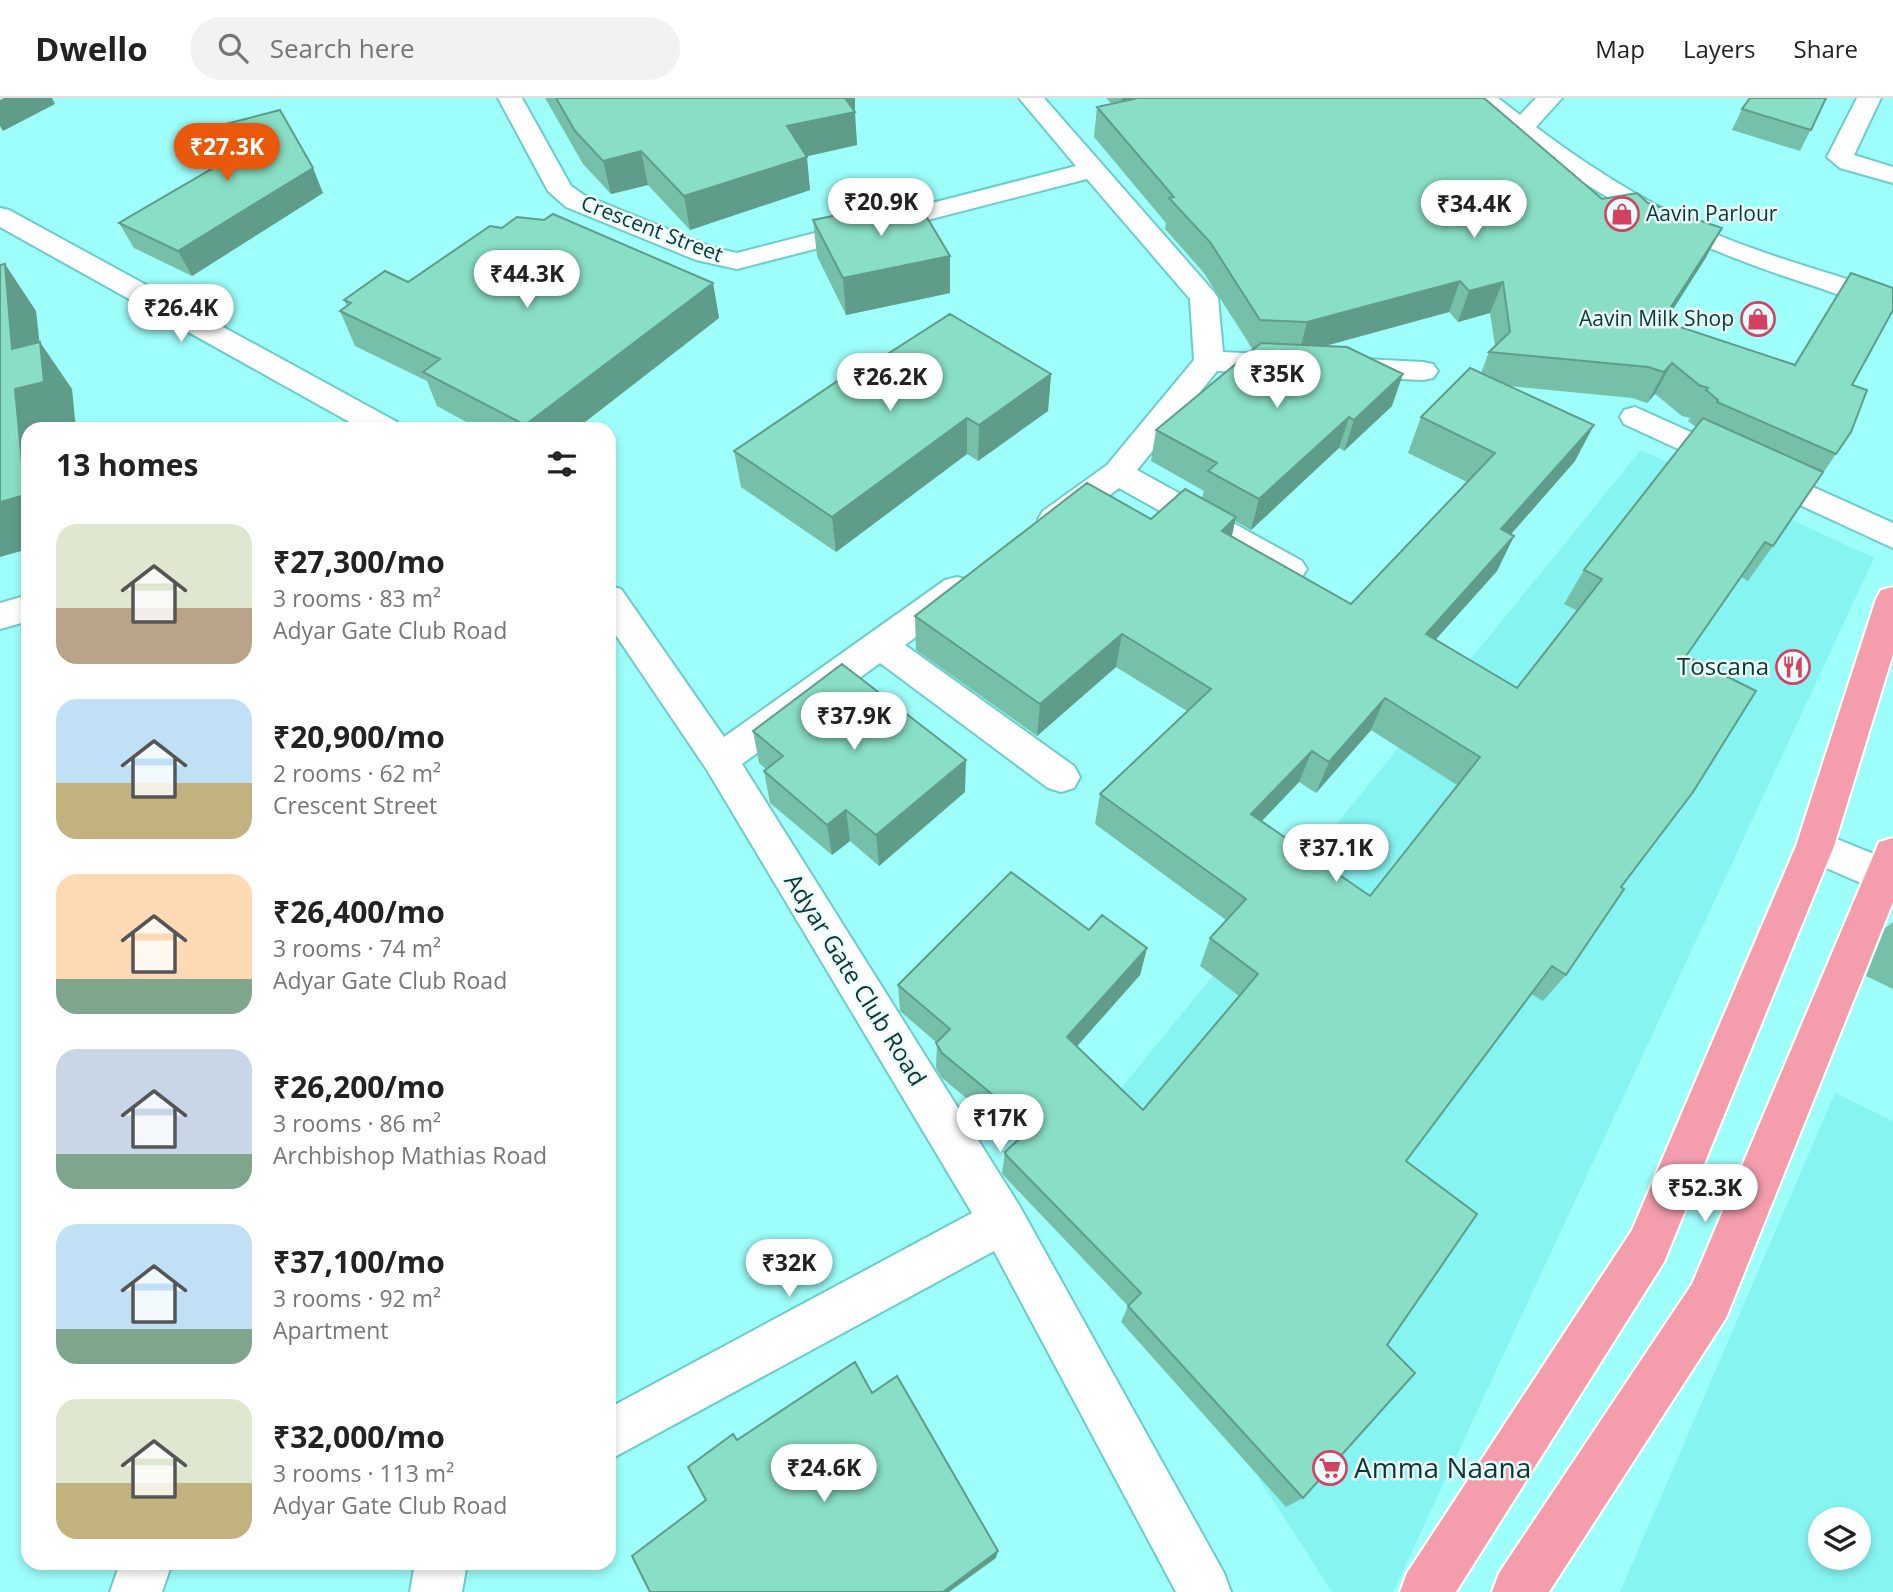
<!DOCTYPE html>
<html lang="en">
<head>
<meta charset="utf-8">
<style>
  :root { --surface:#fff; --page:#f2f2f2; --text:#222; --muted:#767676; --line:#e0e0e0; --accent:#ea580c }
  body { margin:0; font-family:"Open Sans",sans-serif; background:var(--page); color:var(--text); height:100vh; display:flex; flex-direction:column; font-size:26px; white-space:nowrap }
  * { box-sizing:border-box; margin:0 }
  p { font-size:23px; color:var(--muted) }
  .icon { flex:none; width:38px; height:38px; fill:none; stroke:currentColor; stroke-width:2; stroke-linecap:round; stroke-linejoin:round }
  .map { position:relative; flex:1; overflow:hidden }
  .sheet { position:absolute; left:21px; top:324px; width:595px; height:1148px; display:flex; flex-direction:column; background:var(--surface); border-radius:21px; box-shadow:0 4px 10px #0003 }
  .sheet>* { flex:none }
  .buttons { position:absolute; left:1808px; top:1409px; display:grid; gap:14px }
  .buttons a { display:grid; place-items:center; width:63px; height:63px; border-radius:50%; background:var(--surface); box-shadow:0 4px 10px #0003; font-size:35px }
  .price { position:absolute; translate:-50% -60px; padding:0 16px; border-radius:24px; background:#fff; color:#222; font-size:23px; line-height:46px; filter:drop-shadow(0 2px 4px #0008) }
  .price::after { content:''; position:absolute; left:50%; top:42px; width:21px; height:16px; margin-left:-10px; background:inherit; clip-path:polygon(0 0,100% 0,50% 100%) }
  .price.current { background:var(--accent); color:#fff }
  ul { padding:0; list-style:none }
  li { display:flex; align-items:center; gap:21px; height:175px; padding:0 35px }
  li span { display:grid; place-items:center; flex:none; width:196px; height:140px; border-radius:21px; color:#555 }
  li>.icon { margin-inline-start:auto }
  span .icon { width:84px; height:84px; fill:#fffc; stroke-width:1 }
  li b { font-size:30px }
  h2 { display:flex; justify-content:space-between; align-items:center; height:84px; padding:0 35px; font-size:30px }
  header { display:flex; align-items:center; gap:42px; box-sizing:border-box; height:98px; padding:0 35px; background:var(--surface); border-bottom:2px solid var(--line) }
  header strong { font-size:33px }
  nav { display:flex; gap:38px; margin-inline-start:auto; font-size:24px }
  .search { width:490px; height:63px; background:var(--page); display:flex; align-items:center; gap:18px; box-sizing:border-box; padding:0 24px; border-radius:38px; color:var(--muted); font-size:26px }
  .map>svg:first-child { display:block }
</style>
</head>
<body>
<header>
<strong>Dwello</strong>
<div class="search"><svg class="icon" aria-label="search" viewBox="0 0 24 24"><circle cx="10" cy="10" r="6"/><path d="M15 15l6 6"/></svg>Search here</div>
<nav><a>Map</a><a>Layers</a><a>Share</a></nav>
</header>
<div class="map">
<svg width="1893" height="1494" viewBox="0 0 1893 1494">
  <rect width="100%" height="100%" fill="#9efefa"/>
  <path fill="#86f4f1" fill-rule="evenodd" d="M1641,352L1874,460L1393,1494H1332L1058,1068Z
    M1835,995L1893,1023V1494H1620ZM1820,1421H1858V1460H1820Z"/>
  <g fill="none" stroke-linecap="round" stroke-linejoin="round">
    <g stroke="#6bccc9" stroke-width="4">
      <path id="minor" d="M498,0H522L571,88L584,97L714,150L737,155L1076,68L1019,0H1044L1214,194L1218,200L1223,254L1423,264L1433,266L1438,273L1433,280L1423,282L1217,273L1137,372L1302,463L1307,471L1302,479L1290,483L1278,479L1119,390C1098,405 1070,437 1043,429L1038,421L1043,413L1107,367L1194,262L1190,201L1087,81L737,171L696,162L566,109L548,93Z
        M1471,0H1498L1520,17L1536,0H1562L1536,29C1594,73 1658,112 1725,140C1780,162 1837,177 1893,196V214C1867,207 1842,198 1817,189C1707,154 1626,117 1532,50C1512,36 1485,20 1471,0Z
        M1857,0H1881L1854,57L1893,69V85L1840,70L1827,59Z
        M0,110L9,112L397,324L401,331H362L0,129Z
        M1635,309L1893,425V450L1624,326L1620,319L1624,312Z
        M957,479L969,482L974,491L969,500L905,547L1074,668L1080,679L1074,690L1061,694L1048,690L880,565L742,666L1019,1107L1224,1475L1231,1494H1176L994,1153L609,1362V1310L972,1115L707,672L609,527V488L621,491L724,639L945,482Z
        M28,497V523L0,531V505Z
        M1815,732L1893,764V799L1801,759L1796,748L1801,737Z
        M120,1465H172L162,1494H110Z
        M415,1465H467L462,1494H410Z"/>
    </g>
    <g stroke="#fff" stroke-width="4">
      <path id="major" d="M1893,489V556L1834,748L1664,1164L1456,1494H1400L1407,1475L1632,1132L1796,748L1876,501L1881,492Z
        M1893,740V804L1726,1220L1549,1494H1492L1499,1475L1692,1186L1874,756L1879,744Z"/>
    </g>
    <use href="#minor" fill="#fff" fill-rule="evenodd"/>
    <use href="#major" fill="#f49ead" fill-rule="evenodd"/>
  </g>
  <path fill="#76c0a9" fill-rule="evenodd" d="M545,0H855V12L854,13L857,47L806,58L810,92L690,132L648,87L611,96L583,66Z
    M1106,0H1484L1602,101L1648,105L1722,130L1705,161L1665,224L1794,267L1851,175L1852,287L1851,334L1773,448L1748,483L1741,479L1686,558L1621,789L1566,877L1543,903L1531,896L1406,1063L1387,1247L1303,1400L1286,1409L1121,1224L1128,1208L1004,1078L1002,1075L1005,1054L1017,1042L942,980L936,970L937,945L900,913L898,887L1089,832L1147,850L1140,877L1077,948L1143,1012L1239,898L1200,868L1210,840L1226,822L1095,726L1100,696L1187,613L1116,569L1037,638L916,552L915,518L1202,400L1204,393L1151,363L1156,332L1253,252L1204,175L1165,131L1166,125L1094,39L1097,9L1112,6ZM1449,214L1458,224L1490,215L1495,248L1489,254L1481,275L1421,319L1408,355L1467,384L1351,506L1232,438L1235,423L1251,432L1339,350L1344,353L1392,308L1325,248ZM1509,288L1632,300L1647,305L1655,296L1682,318L1690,320L1688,323L1696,329L1584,472L1564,506L1578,513L1517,590L1436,541L1497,473L1514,438L1511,436L1575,363ZM1371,632L1457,687L1370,798L1262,723L1299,684L1316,695Z
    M1742,11H1821L1800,53L1732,32Z
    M222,27L323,95L192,178L134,150L119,125L236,57Z
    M813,122L950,158V195L846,217L817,158Z
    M408,184L713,185L719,220L576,331H479L437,308L427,283L355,248L340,213L347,208L344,202Z
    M1051,276L1048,313L978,363L967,356L836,454L741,389L734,353L844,284Z
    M753,633L965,694L879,768L850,743L832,757L770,705L764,673L766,671L759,665Z
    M1893,824V891L1866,878L1885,830Z"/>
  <path fill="#609c8a" d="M4,0H52L55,6L3,33L0,28V2Z
    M835,0H855V12L836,17Z
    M1122,0H1187L1120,14Z
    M855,14L857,47L791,62L787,28Z
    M641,53L648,87L611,96L603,63Z
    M807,59L810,92L690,132L684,98Z
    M313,70L323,95L192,178L178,153Z
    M1722,130L1705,161L1646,254L1662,223Z
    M950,158V195L846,217L843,180Z
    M5,166L36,213L44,284L40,244L72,291L76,331H28V451L0,459V404L15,291Z
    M1460,183L1449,214L1299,255L1307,224Z
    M1503,184L1490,215L1458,224L1469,193Z
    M713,185L719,220L576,331H527L525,327Z
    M1672,265L1655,296L1647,305L1664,274Z
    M1051,276L1048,313L978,363L979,327Z
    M1403,276L1392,308L1344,353L1354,322Z
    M1349,319L1339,350L1251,432L1259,401Z
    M967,320V356L836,454L832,419Z
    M1594,327L1575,363L1485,466L1501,431Z
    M1236,419L1228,454L1222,433Z
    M1514,438L1497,473L1411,569L1426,536Z
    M1122,536L1116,569L1037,638L1040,606Z
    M1385,600L1371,632L1316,695L1329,664Z
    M1312,653L1299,684L1240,746L1251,716Z
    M966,662L965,694L879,768L876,737Z
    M846,712L850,743L832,757L827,727Z
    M1147,850L1140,877L1063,964L1067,939Z
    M998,1453L996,1460L949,1494H943Z"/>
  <path fill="#89dfc5" stroke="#609c8a" stroke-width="2" fill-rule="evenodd" d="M556,0H845L855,14L787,28L807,59L684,98L641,53L603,63L575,33Z
    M1138,0H1484L1602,101L1637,95L1648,105L1722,130L1662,223L1795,267L1851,175L1893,190V212L1852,287L1867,292L1851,334L1836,356L1717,304L1718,302L1706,292L1708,290L1699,287L1672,265L1664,274L1648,269L1489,254L1510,234L1503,184L1469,193L1460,183L1307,224L1260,222L1210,144L1169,100L1174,99L1097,9Z
    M1750,0H1826L1811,32L1742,11Z
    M280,12L313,70L178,153L119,125L237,56L222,27Z
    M916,101L950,158L843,180L813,122Z
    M553,116L713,185L525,327L423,274L440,261L340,213L351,205L344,202L385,173L408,184L490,128L502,130L517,119L544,122Z
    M5,166L12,251L40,244L44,284L15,291L25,397L0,404V167Z
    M950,216L1051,276L979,327L967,320L832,419L734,353L839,282L844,284Z
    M1261,245L1347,249L1403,276L1354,322L1349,319L1259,401L1208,373L1217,365L1156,332Z
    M1470,270L1594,327L1501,431L1514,438L1426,536L1517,590L1602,481L1584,472L1703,320L1823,374L1773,448L1765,444L1686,558L1756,593L1693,694L1621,789L1624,791L1566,877L1552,868L1406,1063L1477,1116L1387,1247L1415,1275L1303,1400L1128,1208L1141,1195L1006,1057L1005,1054L1032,1029L942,955L936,945L950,931L898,887L1011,774L1089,832L1102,817L1147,850L1067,939L1143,1012L1258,876L1210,840L1246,801L1100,696L1211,591L1122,536L1040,606L915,518L1087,385L1151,421L1185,391L1236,419L1222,433L1351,506L1495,355L1421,319ZM1385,600L1480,659L1370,798L1251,716L1312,653L1329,664Z
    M842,566L966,662L876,737L846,712L827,727L764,673L783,658L753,633Z
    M855,1264L872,1295L897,1278L998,1453L943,1494H650L632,1458L706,1402L688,1369L733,1336L737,1342Z"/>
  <defs>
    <g id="shop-ring" transform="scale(1.75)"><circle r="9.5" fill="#eafcfb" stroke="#d34361" stroke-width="1.5"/><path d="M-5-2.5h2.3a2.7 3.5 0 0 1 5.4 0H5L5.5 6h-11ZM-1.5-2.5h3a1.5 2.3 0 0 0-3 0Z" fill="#d34361"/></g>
    <g id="restaurant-ring" transform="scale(1.75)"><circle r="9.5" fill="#eafcfb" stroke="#d34361" stroke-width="1.5"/><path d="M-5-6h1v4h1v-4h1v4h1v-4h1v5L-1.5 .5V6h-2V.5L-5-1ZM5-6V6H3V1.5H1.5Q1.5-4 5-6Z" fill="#d34361"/></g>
    <g id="supermarket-ring" transform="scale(1.75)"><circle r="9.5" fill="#eafcfb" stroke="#d34361" stroke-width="1.5"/><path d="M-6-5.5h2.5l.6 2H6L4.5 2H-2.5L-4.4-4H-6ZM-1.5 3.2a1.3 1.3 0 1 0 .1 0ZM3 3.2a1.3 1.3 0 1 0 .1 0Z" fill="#d34361"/></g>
  </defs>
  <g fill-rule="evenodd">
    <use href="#shop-ring" x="1622" y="116"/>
    <use href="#shop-ring" x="1758" y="221"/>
    <use href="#restaurant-ring" x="1793" y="569"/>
    <use href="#supermarket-ring" x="1330" y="1370"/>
  </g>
  <g text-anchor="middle" stroke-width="5" stroke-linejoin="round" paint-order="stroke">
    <g font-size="21" fill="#0a3635" stroke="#eafcfb" text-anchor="start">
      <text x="1646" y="123">Aavin Parlour</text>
      <text x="1734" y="228" text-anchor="end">Aavin Milk Shop</text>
    </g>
    <g font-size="21" fill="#0a3635" stroke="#eafcfb">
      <text transform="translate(652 131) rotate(21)" y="7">Crescent Street</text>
    </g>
    <g font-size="24" fill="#0a3635" stroke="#eafcfb" text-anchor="end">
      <text x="1769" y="577">Toscana</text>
    </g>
    <g font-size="24" fill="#0a3635" stroke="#eafcfb">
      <text transform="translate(855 882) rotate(58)" y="8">Adyar Gate Club Road</text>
    </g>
    <g font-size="28" fill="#0a3635" stroke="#eafcfb" text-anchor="start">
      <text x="1354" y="1380">Amma Naana</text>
    </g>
  </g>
</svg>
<div class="buttons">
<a><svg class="icon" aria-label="layers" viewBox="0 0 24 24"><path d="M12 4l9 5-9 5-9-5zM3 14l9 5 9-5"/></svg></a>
</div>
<b class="price current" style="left:227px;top:85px">₹27.3K</b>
<b class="price" style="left:881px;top:140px">₹20.9K</b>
<b class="price" style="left:1474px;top:142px">₹34.4K</b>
<b class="price" style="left:527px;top:212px">₹44.3K</b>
<b class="price" style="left:181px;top:246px">₹26.4K</b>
<b class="price" style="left:1277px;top:312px">₹35K</b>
<b class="price" style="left:890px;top:315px">₹26.2K</b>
<b class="price" style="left:854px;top:654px">₹37.9K</b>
<b class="price" style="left:1336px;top:786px">₹37.1K</b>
<b class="price" style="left:1000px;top:1056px">₹17K</b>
<b class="price" style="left:1705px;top:1126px">₹52.3K</b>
<b class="price" style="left:789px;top:1201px">₹32K</b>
<b class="price" style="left:824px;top:1406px">₹24.6K</b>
<section class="sheet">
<h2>13 homes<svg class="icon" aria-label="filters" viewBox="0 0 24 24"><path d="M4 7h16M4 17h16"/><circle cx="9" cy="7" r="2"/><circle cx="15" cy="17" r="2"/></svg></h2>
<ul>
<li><span style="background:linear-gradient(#dfe7d0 60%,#b9a48a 0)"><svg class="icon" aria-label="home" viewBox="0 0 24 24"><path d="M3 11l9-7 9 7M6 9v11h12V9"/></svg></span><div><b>₹27,300/mo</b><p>3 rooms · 83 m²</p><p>Adyar Gate Club Road</p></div></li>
<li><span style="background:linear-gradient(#bfe0f5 60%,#c2b280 0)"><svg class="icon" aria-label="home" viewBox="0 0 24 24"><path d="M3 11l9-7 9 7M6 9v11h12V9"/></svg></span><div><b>₹20,900/mo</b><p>2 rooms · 62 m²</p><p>Crescent Street</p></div></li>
<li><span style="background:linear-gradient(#ffd9b3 75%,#7fa58c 0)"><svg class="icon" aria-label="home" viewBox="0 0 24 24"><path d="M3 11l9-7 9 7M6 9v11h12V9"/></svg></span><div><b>₹26,400/mo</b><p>3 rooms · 74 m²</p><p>Adyar Gate Club Road</p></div></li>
<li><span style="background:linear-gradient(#c9d6e8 75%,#7fa58c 0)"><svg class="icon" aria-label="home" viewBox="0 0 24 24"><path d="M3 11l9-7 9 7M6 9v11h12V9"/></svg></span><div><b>₹26,200/mo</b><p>3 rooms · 86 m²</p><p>Archbishop Mathias Road</p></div></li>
<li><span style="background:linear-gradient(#bfe0f5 75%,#7fa58c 0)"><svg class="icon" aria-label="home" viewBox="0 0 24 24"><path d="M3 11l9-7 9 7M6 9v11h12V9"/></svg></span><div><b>₹37,100/mo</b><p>3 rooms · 92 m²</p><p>Apartment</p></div></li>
<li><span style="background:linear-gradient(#dfe7d0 60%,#c2b280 0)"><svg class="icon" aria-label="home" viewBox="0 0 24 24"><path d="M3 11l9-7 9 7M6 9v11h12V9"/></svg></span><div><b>₹32,000/mo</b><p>3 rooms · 113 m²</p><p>Adyar Gate Club Road</p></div></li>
</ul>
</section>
</div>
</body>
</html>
